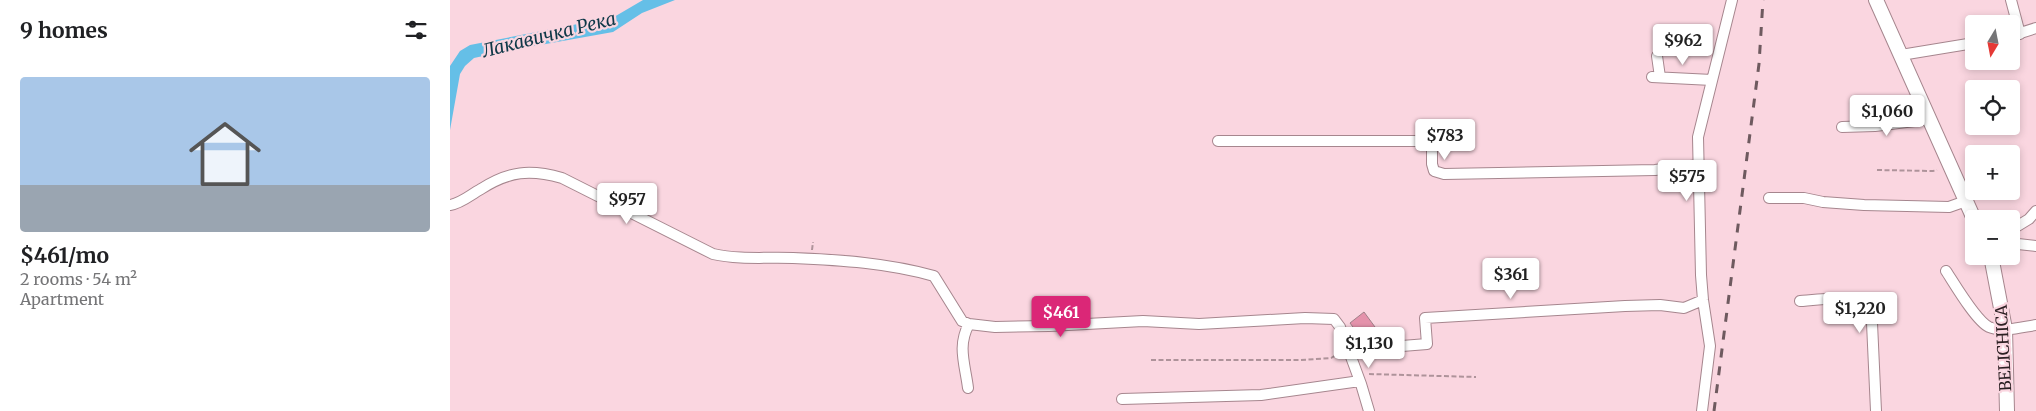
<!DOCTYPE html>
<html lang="en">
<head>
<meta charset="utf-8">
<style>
  :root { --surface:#fff; --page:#f2f2f2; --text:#202124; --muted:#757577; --accent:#db2777 }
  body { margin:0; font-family:Merriweather,serif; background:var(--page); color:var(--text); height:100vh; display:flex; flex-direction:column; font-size:19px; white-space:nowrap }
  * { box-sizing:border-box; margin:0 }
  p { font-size:16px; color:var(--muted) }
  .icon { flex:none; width:28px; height:28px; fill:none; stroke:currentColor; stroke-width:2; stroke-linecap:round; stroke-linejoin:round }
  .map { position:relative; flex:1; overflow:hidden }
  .sheet { display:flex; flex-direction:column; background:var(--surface); width:450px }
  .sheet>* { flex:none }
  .needle { width:32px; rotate:190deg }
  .fabs { position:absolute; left:1515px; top:15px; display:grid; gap:10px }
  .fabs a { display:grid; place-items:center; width:55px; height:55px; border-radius:5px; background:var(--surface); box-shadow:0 2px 8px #0003; font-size:25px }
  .price { position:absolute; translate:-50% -42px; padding:0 11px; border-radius:5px; background:#fff; color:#222; font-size:16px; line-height:32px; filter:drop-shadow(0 1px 2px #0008) }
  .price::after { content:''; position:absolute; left:50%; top:30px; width:15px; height:11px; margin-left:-8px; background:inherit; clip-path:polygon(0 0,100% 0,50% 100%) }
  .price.on { background:var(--accent); color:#fff }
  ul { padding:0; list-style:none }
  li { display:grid; align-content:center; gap:10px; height:265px; padding:0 20px }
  li span { display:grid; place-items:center; height:155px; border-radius:5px; color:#555 }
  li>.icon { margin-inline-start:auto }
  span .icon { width:90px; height:90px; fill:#fffc; stroke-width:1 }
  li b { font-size:21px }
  h2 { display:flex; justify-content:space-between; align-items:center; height:60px; padding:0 20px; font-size:21px }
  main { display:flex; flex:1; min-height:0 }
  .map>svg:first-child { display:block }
</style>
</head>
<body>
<main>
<section class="sheet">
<h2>9 homes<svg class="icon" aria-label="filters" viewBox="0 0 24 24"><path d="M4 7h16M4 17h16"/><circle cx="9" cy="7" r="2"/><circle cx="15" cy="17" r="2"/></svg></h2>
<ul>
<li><span style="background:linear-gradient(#a9c7e8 70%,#9aa5b1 0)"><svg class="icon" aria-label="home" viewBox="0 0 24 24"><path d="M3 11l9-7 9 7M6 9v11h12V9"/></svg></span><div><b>$461/mo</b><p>2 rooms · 54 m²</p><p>Apartment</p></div></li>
</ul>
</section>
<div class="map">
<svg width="1586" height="411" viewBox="0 0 1586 411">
  <rect width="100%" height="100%" fill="#fad6e0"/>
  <path fill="#65bfe7" d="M193,0H225L192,13L163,32L56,51L24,58L15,66L10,74L0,130V66L10,51L20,45L164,17Z"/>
  <path fill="#e492ab" stroke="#a08089" d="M914,312L925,327L911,338L900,323Z"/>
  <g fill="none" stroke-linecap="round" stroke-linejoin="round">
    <g stroke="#a6868e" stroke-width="12">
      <path id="street" d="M1561,0L1570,34
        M1561,36L1586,28
        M1451,55L1524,43
        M1207,56L1210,77
        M1202,77L1262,80
        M1392,127L1425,126L1480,119
        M768,141H978L982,145V164L984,171L994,174L1205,170L1249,165
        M1319,198H1354L1373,202L1414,205L1499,207L1516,201
        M0,205C12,203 20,195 31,189C59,171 80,169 112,178L263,254C290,260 316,257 343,258C391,260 438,263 484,276L512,321L519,324L545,327L599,326L693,321L749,324L855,318L884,319L890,327L911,384L919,411
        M1561,230L1579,219L1586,211
        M1561,240L1568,244L1586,246
        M1496,271C1504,283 1526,321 1539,327C1553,333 1572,327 1586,325
        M1350,301C1363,300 1399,296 1409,300C1419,304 1420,314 1422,323L1426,411
        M899,354L927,348L977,344L975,318L1175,306L1210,305L1234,308L1253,300
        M518,388C515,364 507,346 519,324
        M672,399L811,395L910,381
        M1252,411L1260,346L1253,300L1251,275L1248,137L1282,0"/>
    </g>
    <g stroke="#a6868e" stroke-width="16">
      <path id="secondary" d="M1426,0L1524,219
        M1541,256L1555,329L1557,411"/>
    </g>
    <path stroke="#ae939a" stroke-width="2" stroke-dasharray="5 2.5" stroke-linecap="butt" d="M1427,170L1483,171L1487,170
      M362,250L363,242
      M701,360H851L881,358L888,354
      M919,374L1026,377"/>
    <use href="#street" stroke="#fff" stroke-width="10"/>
    <use href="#secondary" stroke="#fff" stroke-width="14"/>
    <path stroke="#6e5a5f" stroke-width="3" stroke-dasharray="9 9" stroke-linecap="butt" d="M1264,411L1309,64L1313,0"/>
  </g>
  <g text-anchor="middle" stroke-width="4.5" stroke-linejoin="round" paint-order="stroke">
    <g font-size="16" fill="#2c2023" stroke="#fad6e0">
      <text transform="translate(1553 348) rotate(-93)" y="6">BELICHICA</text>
    </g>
    <g font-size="18" font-style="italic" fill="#0f3848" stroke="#fad6e0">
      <text transform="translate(99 35) rotate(-14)" y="6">Лакавичка Река</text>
    </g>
  </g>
</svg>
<div class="fabs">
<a><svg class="needle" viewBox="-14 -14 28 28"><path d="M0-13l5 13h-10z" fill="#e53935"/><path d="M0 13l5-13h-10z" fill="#757577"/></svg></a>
<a><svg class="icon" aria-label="locate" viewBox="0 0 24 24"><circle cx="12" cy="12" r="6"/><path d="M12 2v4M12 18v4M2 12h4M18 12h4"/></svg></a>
<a>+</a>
<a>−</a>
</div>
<b class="price" style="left:1233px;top:66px">$962</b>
<b class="price" style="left:1437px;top:137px">$1,060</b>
<b class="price" style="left:995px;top:161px">$783</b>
<b class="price" style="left:1237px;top:202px">$575</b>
<b class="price" style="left:177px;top:225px">$957</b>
<b class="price" style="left:1061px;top:300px">$361</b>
<b class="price" style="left:1410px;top:334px">$1,220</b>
<b class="price on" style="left:611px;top:338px">$461</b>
<b class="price" style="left:919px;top:369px">$1,130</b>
</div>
</main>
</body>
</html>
